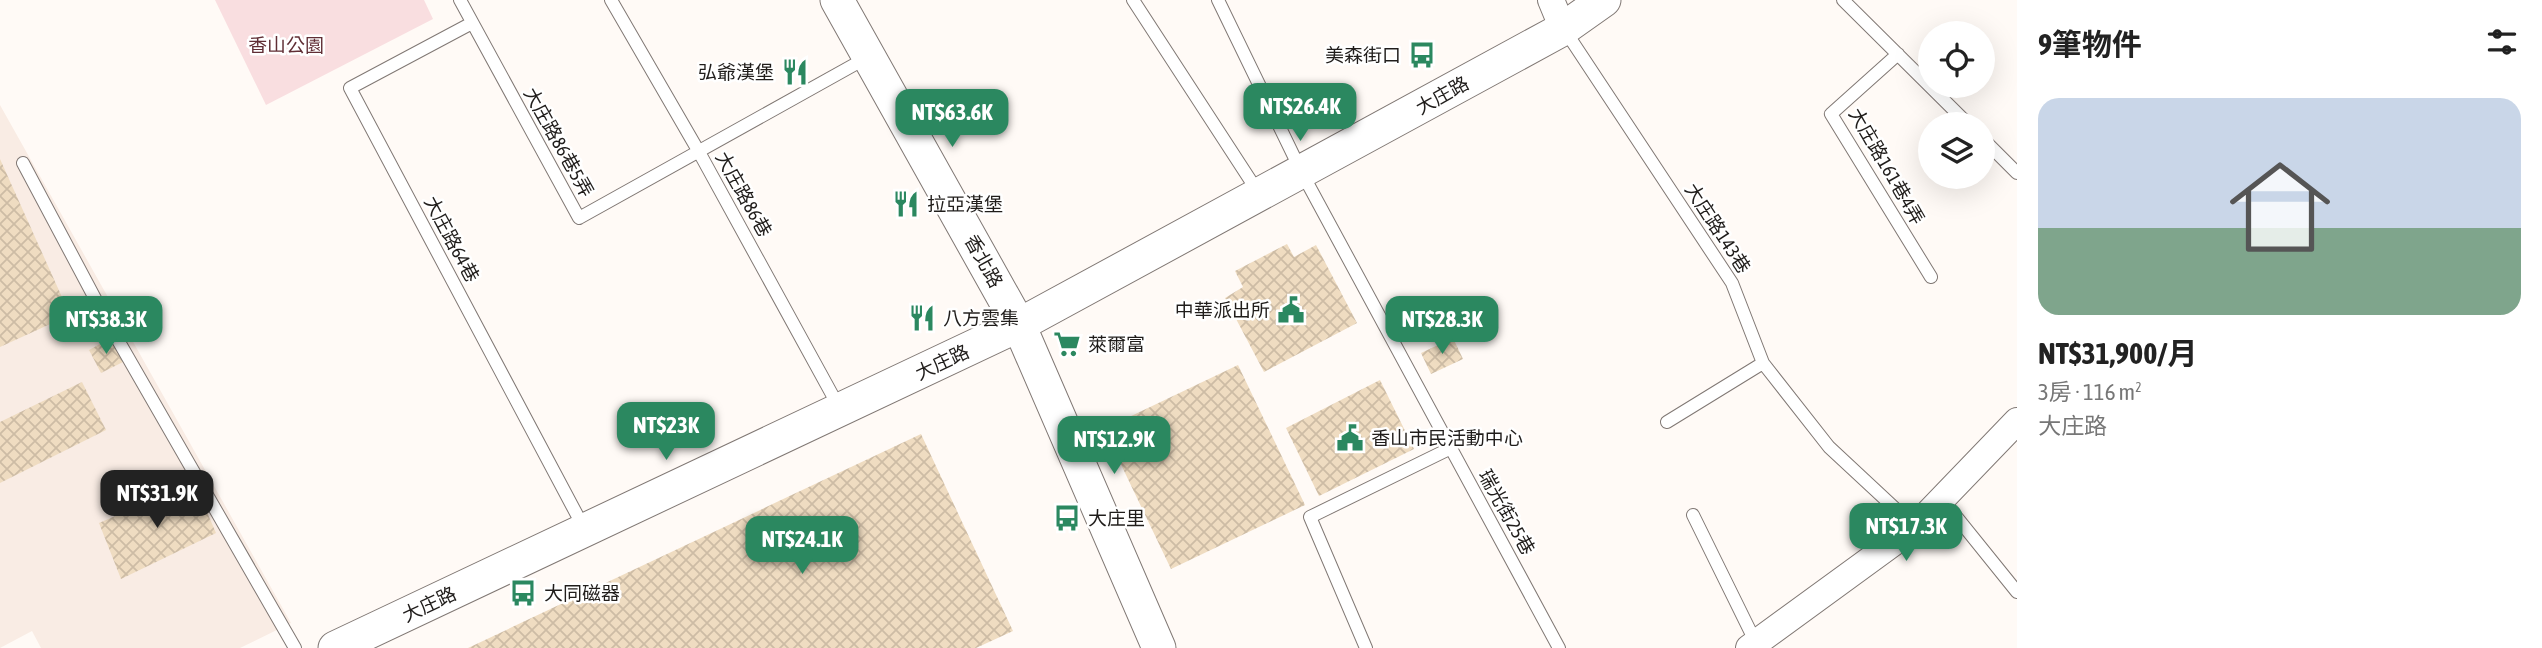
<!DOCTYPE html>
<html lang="zh-TW">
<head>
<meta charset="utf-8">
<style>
  :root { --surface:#fff; --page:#f2f2f2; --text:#222; --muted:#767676; --accent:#2b8860 }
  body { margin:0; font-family:"Asap Condensed","Noto Sans TC",sans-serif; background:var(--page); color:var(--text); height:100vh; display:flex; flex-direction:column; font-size:26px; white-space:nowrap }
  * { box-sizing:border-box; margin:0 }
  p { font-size:23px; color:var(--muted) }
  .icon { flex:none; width:38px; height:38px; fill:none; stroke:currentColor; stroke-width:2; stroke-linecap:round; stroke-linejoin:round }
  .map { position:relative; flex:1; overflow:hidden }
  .panel { display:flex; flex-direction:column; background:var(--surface); width:525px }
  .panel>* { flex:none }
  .controls { position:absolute; left:1918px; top:21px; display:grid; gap:14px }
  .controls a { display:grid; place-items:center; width:77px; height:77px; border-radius:50%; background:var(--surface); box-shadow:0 7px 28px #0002; font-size:35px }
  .price { position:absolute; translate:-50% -60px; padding:0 16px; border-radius:14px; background:var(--accent); color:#fff; font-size:23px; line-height:46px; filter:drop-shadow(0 2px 4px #0008) }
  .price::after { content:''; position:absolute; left:50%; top:42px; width:21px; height:16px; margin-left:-10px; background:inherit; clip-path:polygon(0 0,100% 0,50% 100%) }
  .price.active { background:#222; color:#fff }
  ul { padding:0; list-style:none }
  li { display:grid; align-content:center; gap:14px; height:371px; padding:0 21px }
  li span { display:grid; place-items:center; height:217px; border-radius:21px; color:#555 }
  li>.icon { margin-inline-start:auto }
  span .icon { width:126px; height:126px; fill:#fffc; stroke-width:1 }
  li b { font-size:30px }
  h2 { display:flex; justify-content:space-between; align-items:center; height:84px; padding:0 21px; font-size:30px }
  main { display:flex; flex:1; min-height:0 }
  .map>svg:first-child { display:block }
</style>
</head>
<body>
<main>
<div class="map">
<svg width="2017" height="648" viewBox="0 0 2017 648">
  <defs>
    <pattern id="building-cross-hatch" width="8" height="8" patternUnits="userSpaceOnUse" patternTransform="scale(1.75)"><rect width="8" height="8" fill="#efdcc1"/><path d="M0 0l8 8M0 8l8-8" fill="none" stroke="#cdbca5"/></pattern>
  </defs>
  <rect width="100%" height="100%" fill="#fffaf6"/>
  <path fill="#f9ece4" d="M0,105L291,623L240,648H41L32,631L0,648Z"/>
  <path fill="#f9dee0" d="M215,0H424L433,19L266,105Z"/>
  <path fill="url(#building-cross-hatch)" d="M0,159L70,315L0,347Z
    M1287,244L1294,257L1316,245L1357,323L1264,372L1225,298L1243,287L1235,271Z
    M111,338L123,362L101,373L89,350Z
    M1453,338L1463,359L1431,374L1421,353Z
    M1238,365L1305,505L1171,569L1104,429Z
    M1380,380L1414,449L1319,496L1286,428Z
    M82,382L106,430L0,483V422Z
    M921,434L1013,631L976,648H468Z
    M194,482L216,533L121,579L99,523Z"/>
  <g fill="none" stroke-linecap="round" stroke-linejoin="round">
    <g stroke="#807874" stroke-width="14">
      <path id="service" d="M460,0L579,218L868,57
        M611,0L699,152L840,409
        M1133,0L1258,192
        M1218,0L1302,173L1559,648
        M1843,0L1968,124
        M472,23L350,88L585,530
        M1564,29L1732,283L1763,363L1667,422
        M1898,54L1831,114L1931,277
        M1983,139L2017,173
        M23,163L107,321L295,648
        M1763,363L1829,447L1915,527
        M1942,499L2017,592
        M1693,515L1757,645
        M1366,648L1310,517L1451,448"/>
    </g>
    <g stroke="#807874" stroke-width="28">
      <path id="minor" d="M1551,0L1563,29
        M1749,648L1915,527L2017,421"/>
    </g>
    <g stroke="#807874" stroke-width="35">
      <path id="tertiary" d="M837,0L1019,325L1159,648
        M335,648L1019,325L1563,29L1604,0"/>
    </g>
    <use href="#service" stroke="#fff" stroke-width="12"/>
    <use href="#minor" stroke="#fff" stroke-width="26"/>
    <use href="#tertiary" stroke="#fff" stroke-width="33"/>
  </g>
  <defs>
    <g id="bus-bare" transform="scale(2.1)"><path d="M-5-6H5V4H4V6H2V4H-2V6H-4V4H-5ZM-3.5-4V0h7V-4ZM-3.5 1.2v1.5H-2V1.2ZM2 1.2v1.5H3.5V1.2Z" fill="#2b8860" stroke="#fff" stroke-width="2.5" paint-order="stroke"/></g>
    <g id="restaurant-bare" transform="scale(2.1)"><path d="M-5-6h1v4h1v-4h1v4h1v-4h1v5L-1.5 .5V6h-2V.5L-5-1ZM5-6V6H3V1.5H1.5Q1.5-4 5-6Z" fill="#2b8860" stroke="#fff" stroke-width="2.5" paint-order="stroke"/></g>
    <g id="civic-bare" transform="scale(2.1)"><path d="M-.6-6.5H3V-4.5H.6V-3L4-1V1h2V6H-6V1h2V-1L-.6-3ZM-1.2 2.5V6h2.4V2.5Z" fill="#2b8860" stroke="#fff" stroke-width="2.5" paint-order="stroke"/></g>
    <g id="supermarket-bare" transform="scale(2.1)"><path d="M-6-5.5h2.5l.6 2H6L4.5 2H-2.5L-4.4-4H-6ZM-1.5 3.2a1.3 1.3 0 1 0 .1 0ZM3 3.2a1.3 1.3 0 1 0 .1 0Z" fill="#2b8860" stroke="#fff" stroke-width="2.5" paint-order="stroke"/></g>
  </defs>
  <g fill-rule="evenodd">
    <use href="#bus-bare" x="1422" y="55"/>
    <use href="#restaurant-bare" x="795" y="72"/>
    <use href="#restaurant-bare" x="906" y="204"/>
    <use href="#civic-bare" x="1291" y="310"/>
    <use href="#restaurant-bare" x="922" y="318"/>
    <use href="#supermarket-bare" x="1067" y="344"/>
    <use href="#civic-bare" x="1350" y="438"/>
    <use href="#bus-bare" x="1067" y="518"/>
    <use href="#bus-bare" x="523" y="593"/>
  </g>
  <g text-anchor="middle" stroke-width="5" stroke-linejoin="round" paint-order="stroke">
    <g font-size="19" fill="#602e35" stroke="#fff">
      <text x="286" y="52">香山公園</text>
    </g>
    <g font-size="19" fill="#201d1b" stroke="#fff" text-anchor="start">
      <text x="1401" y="62" text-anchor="end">美森街口</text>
      <text x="774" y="79" text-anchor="end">弘爺漢堡</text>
      <text x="927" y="211">拉亞漢堡</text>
      <text x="1270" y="317" text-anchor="end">中華派出所</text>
      <text x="943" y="325">八方雲集</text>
      <text x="1088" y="351">萊爾富</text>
      <text x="1371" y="445">香山市民活動中心</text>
      <text x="1088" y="525">大庄里</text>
      <text x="544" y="600">大同磁器</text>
    </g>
    <g font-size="19" fill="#201d1b" stroke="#fff">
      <text transform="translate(1442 95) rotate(-29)" y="7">大庄路</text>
      <text transform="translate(559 142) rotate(61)" y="7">大庄路86巷5弄</text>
      <text transform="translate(1887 166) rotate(60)" y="7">大庄路161巷4弄</text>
      <text transform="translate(744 194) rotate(61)" y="7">大庄路86巷</text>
      <text transform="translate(1718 228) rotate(57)" y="7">大庄路143巷</text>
      <text transform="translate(452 239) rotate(62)" y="7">大庄路64巷</text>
      <text transform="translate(984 261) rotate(61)" y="7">香北路</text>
      <text transform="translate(942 362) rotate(-25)" y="7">大庄路</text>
      <text transform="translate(1507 512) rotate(61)" y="7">瑞光街25巷</text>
      <text transform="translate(429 604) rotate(-25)" y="7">大庄路</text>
    </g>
  </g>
</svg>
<div class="controls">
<a><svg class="icon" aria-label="locate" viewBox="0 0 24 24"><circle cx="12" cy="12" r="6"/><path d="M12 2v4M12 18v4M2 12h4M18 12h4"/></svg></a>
<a><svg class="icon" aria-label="layers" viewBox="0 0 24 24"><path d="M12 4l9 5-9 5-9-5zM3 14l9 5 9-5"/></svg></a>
</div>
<b class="price" style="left:1300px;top:143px">NT$26.4K</b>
<b class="price" style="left:952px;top:149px">NT$63.6K</b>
<b class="price" style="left:106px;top:356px">NT$38.3K</b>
<b class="price" style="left:1442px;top:356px">NT$28.3K</b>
<b class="price" style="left:666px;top:462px">NT$23K</b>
<b class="price" style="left:1114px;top:476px">NT$12.9K</b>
<b class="price active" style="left:157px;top:530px">NT$31.9K</b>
<b class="price" style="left:1906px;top:563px">NT$17.3K</b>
<b class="price" style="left:802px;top:576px">NT$24.1K</b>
</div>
<section class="panel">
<h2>9筆物件<svg class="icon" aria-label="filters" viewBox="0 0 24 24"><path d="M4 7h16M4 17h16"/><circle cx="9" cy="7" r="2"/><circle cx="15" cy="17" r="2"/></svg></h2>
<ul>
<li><span style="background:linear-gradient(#c9d6e8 60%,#7fa58c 0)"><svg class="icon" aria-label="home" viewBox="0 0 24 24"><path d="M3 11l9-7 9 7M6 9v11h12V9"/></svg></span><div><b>NT$31,900/月</b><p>3房 · 116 m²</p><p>大庄路</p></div></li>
</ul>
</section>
</main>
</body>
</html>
